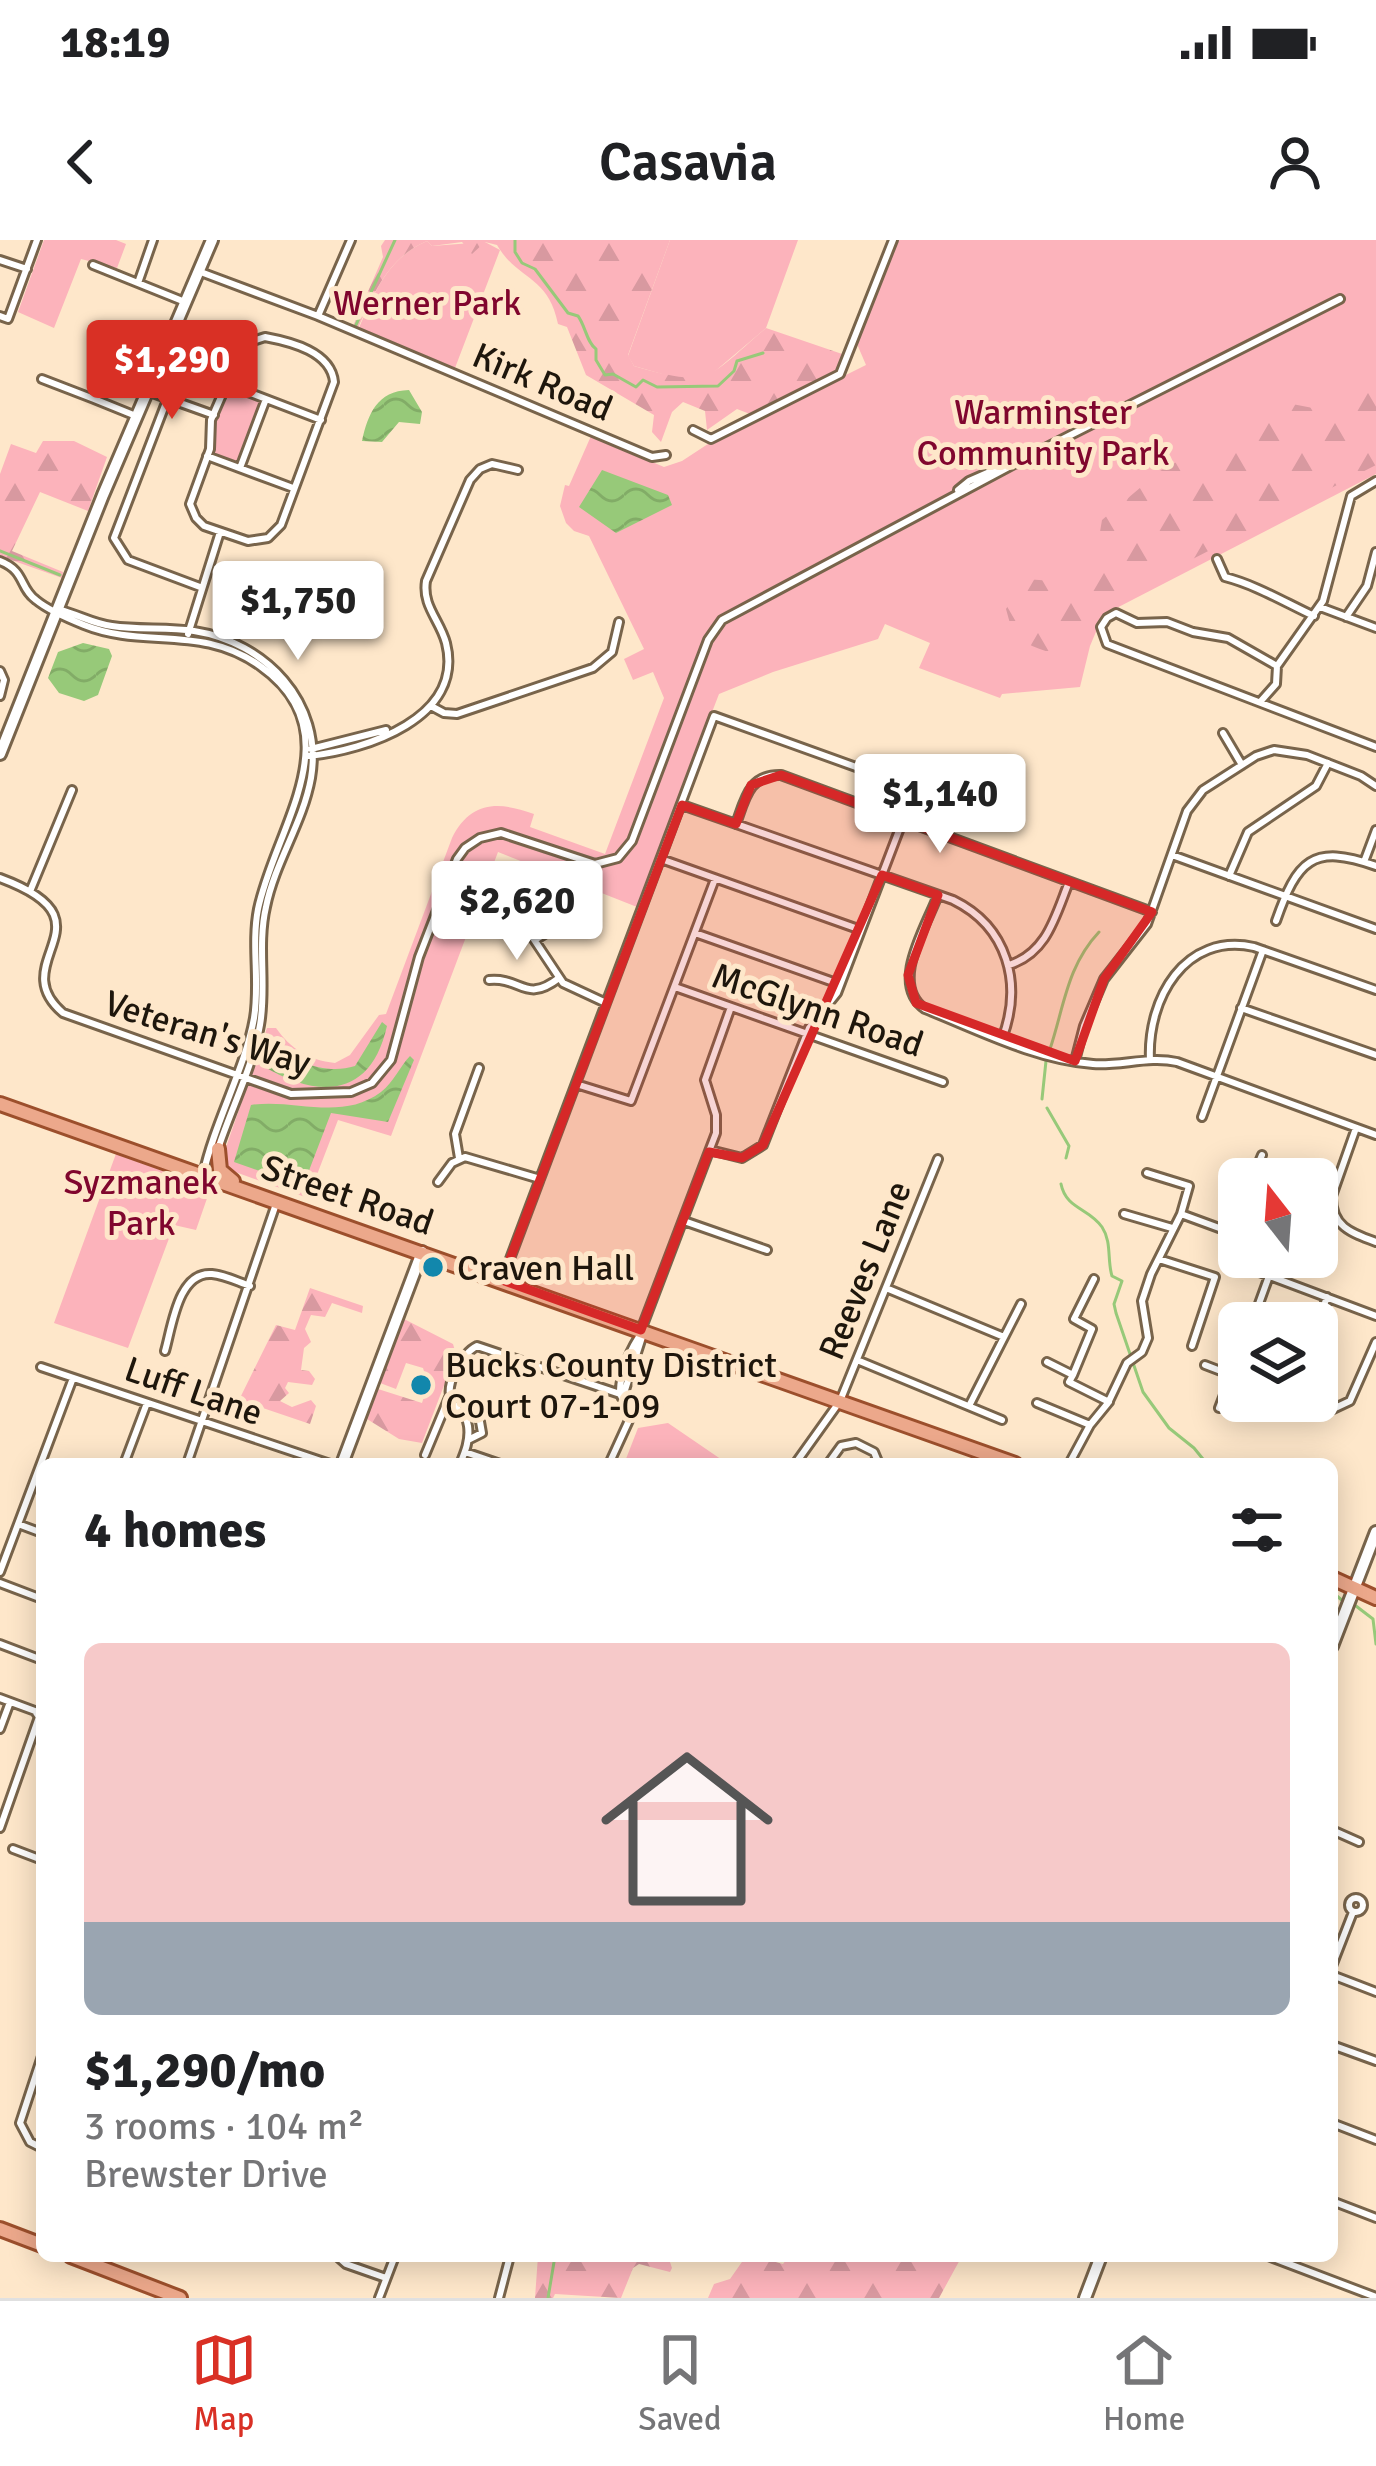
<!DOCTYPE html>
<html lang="en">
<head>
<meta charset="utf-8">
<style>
  :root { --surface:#fff; --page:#f2f2f2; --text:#202124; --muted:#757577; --line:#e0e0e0; --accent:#d93025 }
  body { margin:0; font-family:Signika,sans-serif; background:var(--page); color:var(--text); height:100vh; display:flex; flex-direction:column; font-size:45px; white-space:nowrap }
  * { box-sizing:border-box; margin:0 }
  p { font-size:39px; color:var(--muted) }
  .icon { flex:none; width:66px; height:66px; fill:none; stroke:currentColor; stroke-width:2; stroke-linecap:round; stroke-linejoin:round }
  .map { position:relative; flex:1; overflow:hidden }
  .side { position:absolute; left:36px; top:1218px; width:1302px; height:804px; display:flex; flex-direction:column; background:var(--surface); border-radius:18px; box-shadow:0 6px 30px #0003 }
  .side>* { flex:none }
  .needle { width:78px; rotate:343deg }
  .tools { position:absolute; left:1218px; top:918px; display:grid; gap:24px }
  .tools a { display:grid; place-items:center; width:120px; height:120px; border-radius:18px; background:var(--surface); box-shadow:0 6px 30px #0003; font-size:60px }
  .price { position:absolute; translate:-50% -102px; padding:0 27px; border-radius:12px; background:#fff; color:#222; font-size:39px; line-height:78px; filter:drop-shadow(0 3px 6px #0008) }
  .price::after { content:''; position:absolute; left:50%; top:72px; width:36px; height:27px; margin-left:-18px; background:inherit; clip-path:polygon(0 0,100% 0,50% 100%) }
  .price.active { background:var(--accent); color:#fff }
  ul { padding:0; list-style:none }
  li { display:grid; align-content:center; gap:24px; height:636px; padding:0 48px }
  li+li { border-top:3px solid var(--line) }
  li span { display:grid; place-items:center; height:372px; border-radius:18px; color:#555 }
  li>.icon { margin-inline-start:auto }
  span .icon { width:216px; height:216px; fill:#fffc; stroke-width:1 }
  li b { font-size:51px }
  h2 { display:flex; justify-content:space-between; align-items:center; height:144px; padding:0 48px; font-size:51px }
  .status { display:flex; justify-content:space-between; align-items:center; height:84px; padding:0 60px; background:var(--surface); direction:ltr }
  .status svg { height:33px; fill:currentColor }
  header { display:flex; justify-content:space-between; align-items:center; height:156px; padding:0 48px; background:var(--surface); font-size:54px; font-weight:600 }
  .tabs { display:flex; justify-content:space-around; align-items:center; height:168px; border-top:3px solid var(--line); background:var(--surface); font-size:33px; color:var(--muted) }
  .tabs a { display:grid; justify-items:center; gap:6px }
  .tabs .active { color:var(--accent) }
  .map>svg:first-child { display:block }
</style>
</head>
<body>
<div class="status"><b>18:19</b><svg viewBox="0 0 49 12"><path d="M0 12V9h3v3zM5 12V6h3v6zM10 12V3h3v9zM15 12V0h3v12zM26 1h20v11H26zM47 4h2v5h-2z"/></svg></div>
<header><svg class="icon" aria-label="back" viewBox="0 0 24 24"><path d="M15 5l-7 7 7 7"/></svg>Casavia<svg class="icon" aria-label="person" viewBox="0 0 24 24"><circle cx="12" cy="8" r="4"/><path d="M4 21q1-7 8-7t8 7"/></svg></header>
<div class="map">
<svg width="1376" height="2058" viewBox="0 0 1376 2058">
  <defs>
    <pattern id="forest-firs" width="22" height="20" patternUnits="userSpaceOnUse" patternTransform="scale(3)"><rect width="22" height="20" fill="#fcb3bb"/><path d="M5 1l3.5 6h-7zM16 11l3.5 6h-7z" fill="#d899a0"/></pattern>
    <pattern id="water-waves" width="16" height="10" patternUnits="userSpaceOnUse" patternTransform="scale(3)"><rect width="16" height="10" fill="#97c979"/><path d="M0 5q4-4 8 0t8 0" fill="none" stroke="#82ac67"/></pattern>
  </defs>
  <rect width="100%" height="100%" fill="#fee7ca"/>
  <path fill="#fcb3bb" d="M44,0H116L126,4L117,28L81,19L54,88L18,72Z
    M670,0H798L766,88L707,138H676L634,126L628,116Z
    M898,0H1376V234L1103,375L1090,406L1080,447L1002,454L1000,458L919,428L930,403L885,384L878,399L773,432L719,454L637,667L498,612L391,896L338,880L308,958L227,929L221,925L222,919L267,788H276C291,809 308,820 335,823L350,815L379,775L386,774L452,598C471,561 498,561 534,574L530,587L605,614L664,458L653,432L633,440L624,419L644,409L589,296L574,291L566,283L560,266L565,245L569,246L591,196L664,227L682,221L711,202L866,125L857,104Z
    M427,1L432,6L485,2L500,10L455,128L359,88C375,51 388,18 427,1Z
    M228,147L262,160L238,223L211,213L213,181Z
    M117,911L212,944L196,990L174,985L128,1108L54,1083Z
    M668,1183L728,1224H624L638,1188Z"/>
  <path fill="url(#forest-firs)" d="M385,0H670L628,115L634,126C712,149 707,138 766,88L848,116L837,132L750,174L737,169L707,190L705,171L683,162L672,172L661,202L652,192L654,175L586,135L567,87L558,84C548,35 518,41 497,5L485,2L472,14L462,2L432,6L427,1C388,18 375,51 358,88L353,86L383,17L381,6Z
    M1376,132V225L1111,361C1098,374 1098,391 1088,404C1069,427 1034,406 1014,398L1006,369L1025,339L1053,341L1058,356L1081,352L1092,339L1102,280L1160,231L1287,163L1318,169Z
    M43,201H74L107,217L88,271L40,252L12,311L63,332L62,338L0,316V234L11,204L36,213Z
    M310,1048L363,1066L362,1073L332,1063L325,1077L311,1075L305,1089L311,1102L304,1108L301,1130L309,1131L315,1139L312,1145L288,1142L285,1148L289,1153L280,1161L292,1167L311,1160L316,1166L310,1184L239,1160L276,1085L295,1090Z
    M404,1079L453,1104L456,1114L422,1203L399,1199L367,1179L378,1149L422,1163L428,1144L423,1128L406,1123L396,1149L380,1143Z
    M538,2016H668L672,2028L670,2032L639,2024L633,2028L621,2058L555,2054L553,2058H535Z
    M789,2016H962L939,2058H708L714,2044L730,2039L744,2019L761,2018L783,2024Z"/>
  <path fill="url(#water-waves)" d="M409,150L422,172L420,184L399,182L382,202L362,201C368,174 377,151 409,150Z
    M602,230L668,255L672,265L616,293L579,267Z
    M83,403L109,409L112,416L98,455L84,461L59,453L48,438L58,412Z
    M382,782L387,786C371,857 320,860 263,826L269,806L275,804C296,823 327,835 355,826Z
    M410,816L414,820L388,882L331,873L305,941L300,945L234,922L251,865C293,858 341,882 381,852C394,842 400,826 410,816Z"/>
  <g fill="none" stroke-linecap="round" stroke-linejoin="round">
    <path stroke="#97c979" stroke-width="3" d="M515,0V12L522,23L535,29L568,73L578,76C585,85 587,103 596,109V120L605,135L613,134L636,147L643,140L657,147L718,146L734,131L737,121L763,113
      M355,87L395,0
      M0,311L60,335
      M1050,809C1064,767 1067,726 1099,692
      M1042,859L1046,821
      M1047,868L1069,906L1066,918
      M1061,944C1066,969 1089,968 1102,987C1112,1002 1107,1020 1112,1036L1122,1041L1114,1064L1116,1073L1143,1152L1169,1188L1194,1208L1207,1224
      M1332,1352L1343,1361
      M1356,1366L1373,1379L1376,1404
      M548,2058L555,2016"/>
    <g stroke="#78644b" stroke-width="12">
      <path id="street" d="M0,20L27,29
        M93,25L185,62
        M198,31L318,76L652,217L666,215
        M138,43L153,0
        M0,76L8,79L37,0
        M318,76L351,0
        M265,97C292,102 331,112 334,142L281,285L268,298L248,301L204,286L196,278L190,264L210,209L211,180L241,111L250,102Z
        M42,139L94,159
        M227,144L321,180
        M147,151L214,175
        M167,160L114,298L128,320L200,347
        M136,176L94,159L99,143L94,119L116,108L159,123
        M693,190L711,199L840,134L893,0
        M207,216L293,248
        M240,228L266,159
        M958,250L969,241L1026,216
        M1217,319L1225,337C1256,345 1284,362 1314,376
        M0,321C26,331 19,348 36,360C48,370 69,379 84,385C143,409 202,384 260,426C355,493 275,587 258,669C251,705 260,742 254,778C245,829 214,883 203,935
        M1320,367L1376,388
        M60,370C77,374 94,384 112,386C139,390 167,387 194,391C265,402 324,462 311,538C303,583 275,622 266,667C257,706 267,746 260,785C253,826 232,867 219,906
        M1346,377L1367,346L1376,312
        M188,394L220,292
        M1277,426L1228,398L1193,392L1167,382L1137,383L1116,373L1107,378L1101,387L1107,404L1376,507
        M0,431L4,440L0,456
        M1261,461L1276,444L1277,426L1323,361L1351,256L1376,241
        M431,466L444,473L457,474L593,428L612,412L619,382
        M1223,493L1242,525
        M311,509L386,490
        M309,516C366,510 465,478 446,403C440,380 422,366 426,341L470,240L480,229L492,224L518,230
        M682,565L953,660C1008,687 1023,744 1002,799
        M736,584C745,559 749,534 781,535L1152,672
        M1172,615L1376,689
        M661,619L861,690
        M1364,622L1376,590
        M1229,636L1248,592L1316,546L1328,523
        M0,638C119,682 2,721 63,773L291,854L351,852L372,843L391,820L419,717L457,619L465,608L480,598L501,593L595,624L618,618L632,601L708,400L722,380L1035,213L1340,59
        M31,649L72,550
        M938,655C926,687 889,744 925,769C978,790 1036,820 1093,824C1121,826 1149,816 1177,822L1376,895
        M500,668L521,680L563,743L606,763
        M1276,681C1297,621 1312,603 1376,626
        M695,693L839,744
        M535,700L556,687L568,662
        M1009,725C1047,713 1055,677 1069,642
        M489,740C522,737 525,764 559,738
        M675,747L943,842
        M1241,768L1376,815
        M1150,820C1147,759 1185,692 1254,707L1376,750
        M1075,821L1084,786L1104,739L1147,684L1187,571L1203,550L1256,516L1274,510L1307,515L1361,536L1376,546
        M576,844L631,861L715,639
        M1202,877L1263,710
        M1356,888L1332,956C1331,986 1351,993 1376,1002
        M710,910L742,918L763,905L809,788L837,753L903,580
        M459,918L455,894L479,828
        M1252,939L1262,915
        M438,942L452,923L465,917L540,939
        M1124,974L1172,988
        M1181,974L1230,992L1239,970
        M684,981L767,1010
        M1159,1019L1215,1037L1192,1106
        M1251,1029L1376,1076
        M502,1040L714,476L945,559
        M886,1048L1004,1097
        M1252,1083L1269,1036
        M1317,1085L1327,1057
        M641,1090L716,893V875L705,840L731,767
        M165,1111C172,1087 178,1031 212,1034C225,1035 238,1042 250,1046
        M857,1120L1002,1180
        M1047,1122L1073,1135
        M1205,1125L1239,1138
        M41,1127L330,1224
        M1073,1135L1092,1089L1074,1079L1094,1039
        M1073,1135L1069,1142L1109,1162
        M620,1154C619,1134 631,1107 643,1091
        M620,1154L625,1150L642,1097
        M1305,1161L1333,1169L1350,1161L1376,1102
        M1037,1163L1090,1185
        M969,1166L1021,1064
        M1219,1168L1239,1116
        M465,1174L479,1176L482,1193L468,1200
        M465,1212L500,1224
        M425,1215L450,1155
        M124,1224L147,1163
        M187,1224L277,961
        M460,1224C465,1212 470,1200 468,1186C466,1173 459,1172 453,1163C442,1147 462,1113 477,1106L620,1154L631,1176L609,1224
        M795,1224L840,1161L938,919
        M828,1224L841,1206L856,1203L874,1212L879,1224
        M1069,1224L1090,1185L1108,1163L1127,1123L1142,1112L1148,1098L1142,1061L1151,1034L1181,974L1189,946L1147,933
        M18,1284L42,1293
        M0,1332L73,1138
        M0,1343L42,1359
        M0,1404L42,1420
        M0,1458L35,1471L39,1477L0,1588
        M0,1489L10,1462
        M1332,1590L1359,1602
        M13,1609L42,1620
        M1349 1665a7 7 0 1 1 14 0a7 7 0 1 1-14 0Z
        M1332,1726L1353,1672
        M1332,1735L1376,1752
        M1332,1805L1376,1821
        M42,1816L20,1883L30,1902L42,1908
        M1332,1883L1376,1900
        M1332,1961L1376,1978
        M337,2016L346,2024L386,2038
        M1268,2016L1376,2057
        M379,2058L395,2016
        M499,2058L510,2016"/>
    </g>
    <g stroke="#78644b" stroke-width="16">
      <path id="secondary" d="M0,514L103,255L212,0
        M342,1224L422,1012
        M1332,1406L1376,1292
        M1085,2058L1101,2016"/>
    </g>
    <g stroke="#9c4f2c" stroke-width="18">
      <path id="primary" d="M0,864L1015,1224
        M218,909L220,930L233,941
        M1332,1338L1376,1358
        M0,1989L42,2005
        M71,2016L180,2058"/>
    </g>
    <use href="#street" stroke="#fff" stroke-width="6"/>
    <use href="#secondary" stroke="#fff" stroke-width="10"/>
    <use href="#primary" stroke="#eca88b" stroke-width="12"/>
  </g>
  <path fill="#d62828" fill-opacity="0.2" stroke="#d62828" stroke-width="9" stroke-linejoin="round" d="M781,535L1152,672L1104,739L1075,821L916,763L908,735L938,655L882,635L763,905L742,918L709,912L641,1090L502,1040L682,565L736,584L751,545Z"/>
  <g fill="#1287ac" stroke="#fee7ca" stroke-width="4.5">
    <circle cx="433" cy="1027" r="12"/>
    <circle cx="421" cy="1145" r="12"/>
  </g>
  <g text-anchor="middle" stroke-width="10" stroke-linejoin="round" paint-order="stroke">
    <g font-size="36" fill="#80062e" stroke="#fee7ca">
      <text x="427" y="75">Werner Park</text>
      <text x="1043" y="184">Warminster<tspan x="1043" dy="41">Community Park</tspan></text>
      <text x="141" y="954">Syzmanek<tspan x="141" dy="41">Park</tspan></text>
    </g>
    <g font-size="36" fill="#1e160c" stroke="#fee7ca">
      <text transform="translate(543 141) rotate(23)" y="13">Kirk Road</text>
      <text transform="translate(818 769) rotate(19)" y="13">McGlynn Road</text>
      <text transform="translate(208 792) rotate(17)" y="13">Veteran's Way</text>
      <text transform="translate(348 954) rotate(19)" y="13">Street Road</text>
      <text transform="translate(864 1030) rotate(-68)" y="13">Reeves Lane</text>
      <text transform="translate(194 1150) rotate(19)" y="13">Luff Lane</text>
    </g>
    <g font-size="36" fill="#1e160c" stroke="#fee7ca" text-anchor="start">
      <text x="457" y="1040">Craven Hall</text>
      <text x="445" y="1137">Bucks County District<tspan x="445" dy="41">Court 07-1-09</tspan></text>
    </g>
  </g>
</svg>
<div class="tools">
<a><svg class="needle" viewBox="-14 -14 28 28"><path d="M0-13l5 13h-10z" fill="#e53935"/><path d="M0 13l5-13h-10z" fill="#757577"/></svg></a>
<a><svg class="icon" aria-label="layers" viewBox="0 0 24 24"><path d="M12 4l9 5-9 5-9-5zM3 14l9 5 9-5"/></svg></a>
</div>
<b class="price active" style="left:172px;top:182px">$1,290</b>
<b class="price" style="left:298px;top:423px">$1,750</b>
<b class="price" style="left:940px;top:616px">$1,140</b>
<b class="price" style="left:517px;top:723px">$2,620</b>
<section class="side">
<h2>4 homes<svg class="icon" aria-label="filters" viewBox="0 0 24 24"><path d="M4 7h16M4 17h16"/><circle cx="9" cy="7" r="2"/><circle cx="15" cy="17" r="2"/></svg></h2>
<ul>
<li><span style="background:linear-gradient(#f6c9c9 75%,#9aa5b1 0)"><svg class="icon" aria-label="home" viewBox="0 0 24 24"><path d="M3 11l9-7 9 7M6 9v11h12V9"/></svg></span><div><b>$1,290/mo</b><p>3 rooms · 104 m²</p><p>Brewster Drive</p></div></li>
</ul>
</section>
</div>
<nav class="tabs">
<a class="active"><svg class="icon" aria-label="map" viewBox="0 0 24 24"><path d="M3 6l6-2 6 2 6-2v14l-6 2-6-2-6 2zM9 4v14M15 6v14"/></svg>Map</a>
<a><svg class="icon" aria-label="saved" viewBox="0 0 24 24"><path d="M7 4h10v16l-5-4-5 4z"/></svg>Saved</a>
<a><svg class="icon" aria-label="home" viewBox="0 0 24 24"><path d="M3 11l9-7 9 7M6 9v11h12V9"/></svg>Home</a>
</nav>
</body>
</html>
